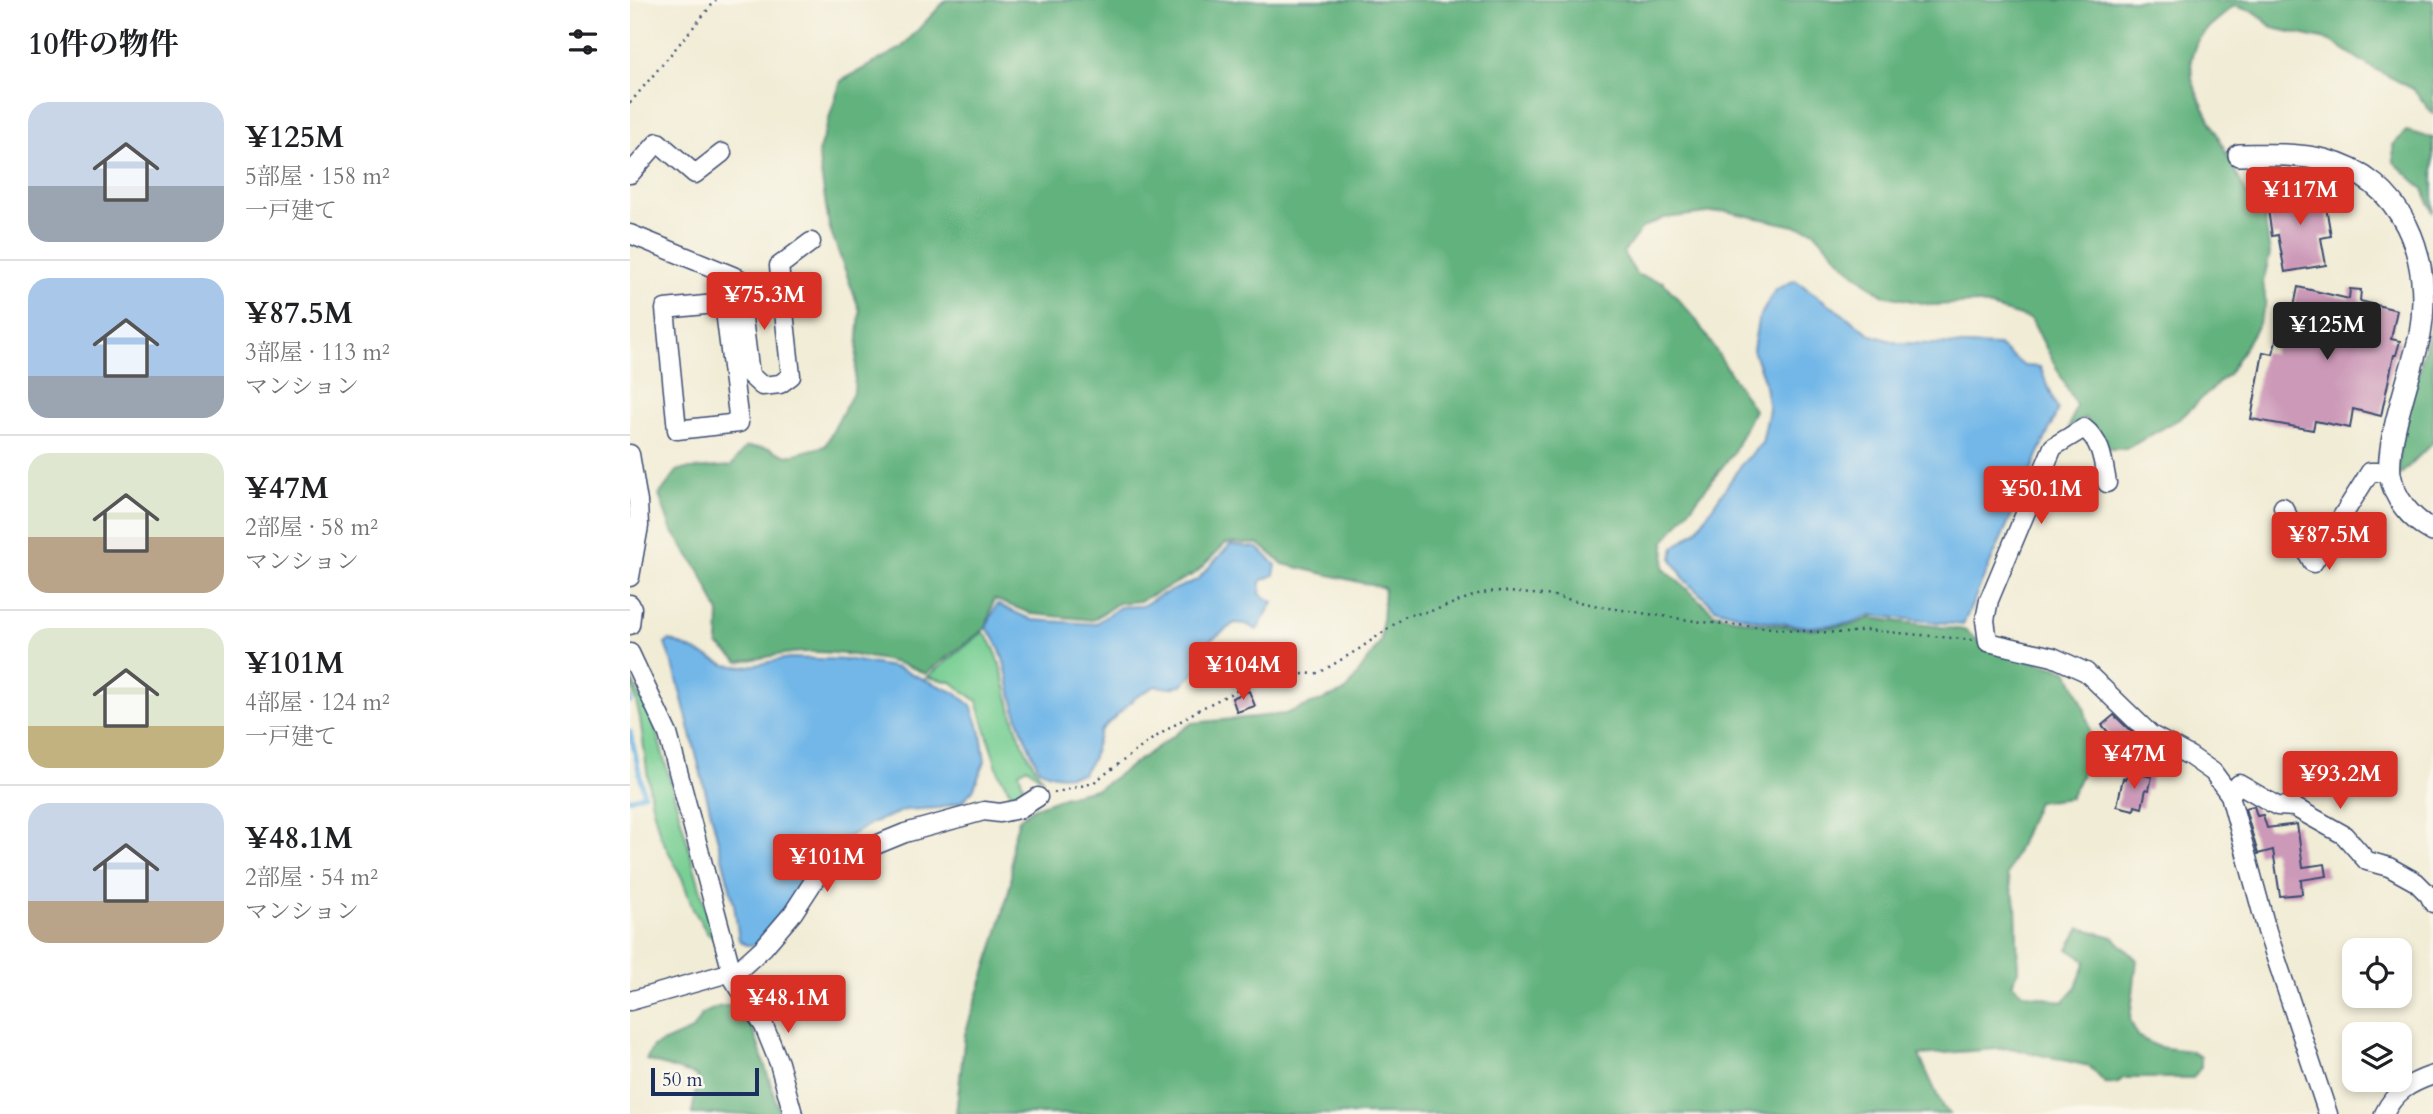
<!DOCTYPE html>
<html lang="ja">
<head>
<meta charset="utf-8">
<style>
  :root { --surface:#fff; --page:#f6f6f6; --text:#202124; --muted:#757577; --line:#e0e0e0; --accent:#d93025 }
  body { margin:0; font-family:Cardo,"Noto Serif JP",serif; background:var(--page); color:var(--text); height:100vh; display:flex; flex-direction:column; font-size:26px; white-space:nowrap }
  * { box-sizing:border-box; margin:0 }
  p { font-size:23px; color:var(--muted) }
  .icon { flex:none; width:38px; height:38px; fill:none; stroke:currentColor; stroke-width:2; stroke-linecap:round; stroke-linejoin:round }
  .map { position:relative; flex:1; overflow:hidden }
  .sheet { display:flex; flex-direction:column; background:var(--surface); width:630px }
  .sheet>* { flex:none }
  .fabs { position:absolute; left:1712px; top:938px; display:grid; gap:14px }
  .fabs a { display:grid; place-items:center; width:70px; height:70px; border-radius:14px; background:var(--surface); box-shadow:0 4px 10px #0003; font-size:35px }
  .scale { position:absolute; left:21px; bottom:18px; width:108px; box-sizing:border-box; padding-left:7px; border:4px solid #1b2f5e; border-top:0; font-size:19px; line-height:24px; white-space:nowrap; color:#1b2f5e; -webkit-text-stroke:5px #fbf7ec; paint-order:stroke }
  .price { position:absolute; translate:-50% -60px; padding:0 16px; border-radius:7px; background:var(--accent); color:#fff; font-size:23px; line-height:46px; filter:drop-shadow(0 2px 4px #0008) }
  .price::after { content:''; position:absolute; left:50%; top:42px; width:21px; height:16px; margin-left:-10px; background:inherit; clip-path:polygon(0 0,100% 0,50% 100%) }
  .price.on { background:#222; color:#fff }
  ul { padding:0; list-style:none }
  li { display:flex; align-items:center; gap:21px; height:175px; padding:0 28px }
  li+li { border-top:2px solid var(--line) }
  li span { display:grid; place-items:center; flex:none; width:196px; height:140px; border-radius:21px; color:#555 }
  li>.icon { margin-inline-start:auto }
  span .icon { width:84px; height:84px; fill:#fffc; stroke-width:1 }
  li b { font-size:30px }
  h2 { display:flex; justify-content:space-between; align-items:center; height:84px; padding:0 28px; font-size:30px }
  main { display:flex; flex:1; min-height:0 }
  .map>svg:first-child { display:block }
</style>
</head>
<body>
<main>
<section class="sheet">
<h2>10件の物件<svg class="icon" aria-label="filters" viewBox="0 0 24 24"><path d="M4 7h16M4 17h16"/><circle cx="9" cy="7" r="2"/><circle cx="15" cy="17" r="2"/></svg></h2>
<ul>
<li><span style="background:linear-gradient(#c9d6e8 60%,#9aa5b1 0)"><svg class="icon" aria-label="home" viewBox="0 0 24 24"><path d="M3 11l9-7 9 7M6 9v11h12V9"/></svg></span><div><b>¥125M</b><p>5部屋 · 158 m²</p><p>一戸建て</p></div></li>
<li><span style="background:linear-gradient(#a9c7e8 70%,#9aa5b1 0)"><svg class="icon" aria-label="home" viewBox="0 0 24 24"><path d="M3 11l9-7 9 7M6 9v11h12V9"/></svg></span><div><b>¥87.5M</b><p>3部屋 · 113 m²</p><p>マンション</p></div></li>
<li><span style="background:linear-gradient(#dfe7d0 60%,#b9a48a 0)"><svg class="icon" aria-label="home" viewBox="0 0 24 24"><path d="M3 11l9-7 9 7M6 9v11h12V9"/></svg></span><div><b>¥47M</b><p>2部屋 · 58 m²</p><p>マンション</p></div></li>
<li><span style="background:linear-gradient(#dfe7d0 70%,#c2b280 0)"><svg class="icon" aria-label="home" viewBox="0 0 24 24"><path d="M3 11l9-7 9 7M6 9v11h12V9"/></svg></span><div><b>¥101M</b><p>4部屋 · 124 m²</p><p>一戸建て</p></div></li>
<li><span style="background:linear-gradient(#c9d6e8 70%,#b9a48a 0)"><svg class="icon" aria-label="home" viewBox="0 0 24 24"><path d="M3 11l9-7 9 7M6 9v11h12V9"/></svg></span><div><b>¥48.1M</b><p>2部屋 · 54 m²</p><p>マンション</p></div></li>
</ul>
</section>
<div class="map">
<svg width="1803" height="1114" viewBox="0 0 1803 1114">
  <rect width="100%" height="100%" fill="#fbf7ec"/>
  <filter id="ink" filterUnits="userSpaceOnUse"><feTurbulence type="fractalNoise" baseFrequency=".0143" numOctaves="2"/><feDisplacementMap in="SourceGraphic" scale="14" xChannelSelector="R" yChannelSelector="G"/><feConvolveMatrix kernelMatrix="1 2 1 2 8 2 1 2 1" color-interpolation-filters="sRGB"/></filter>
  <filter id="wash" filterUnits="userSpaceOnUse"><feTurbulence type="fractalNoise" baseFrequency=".00686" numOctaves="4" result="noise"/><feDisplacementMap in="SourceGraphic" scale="28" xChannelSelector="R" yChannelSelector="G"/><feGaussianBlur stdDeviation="1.57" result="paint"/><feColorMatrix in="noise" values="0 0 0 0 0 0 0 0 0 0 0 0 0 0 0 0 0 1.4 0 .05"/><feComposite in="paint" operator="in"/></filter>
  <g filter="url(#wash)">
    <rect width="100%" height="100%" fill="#f1ecd5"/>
    <path fill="#79cf94" stroke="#4a7f79" stroke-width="2" d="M353,632C371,648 377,697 384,720C391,742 400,761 413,780L397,767L389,772L395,792L390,802L383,796L369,774L347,701L321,682L297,677Z
      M0,677L24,723L84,938L78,934L63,909L52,878L30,835L21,800L10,718Z"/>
    <path fill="#62b27e" stroke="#3e706e" stroke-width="2" d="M316,0H1803V114L1783,89L1739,66L1701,41L1643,28L1625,12L1604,6L1579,27L1567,41L1561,59L1562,79L1569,98L1617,195L1634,213L1640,254L1633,282L1636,304L1629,323L1599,373L1551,418L1496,449H1479L1455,418L1439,428L1446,405L1401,319L1347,303L1302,305L1252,295L1217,267L1183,230L1095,211L1034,218L1012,228L993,253L1007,275L1033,282L1065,318L1124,410L1103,453L1035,541L1034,569L1084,613L1121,622L1179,629L1222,625L1240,618L1334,630L1360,649L1437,670C1449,694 1465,725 1459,753C1456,769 1447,784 1440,798L1407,802L1377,875L1386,904L1388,972L1382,984L1393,993L1433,1002L1445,989L1456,961L1438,949L1450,928L1483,937L1507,960L1500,1019L1507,1036L1528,1047L1560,1051L1571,1057V1067L1563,1078H1493L1487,1084L1475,1083L1459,1066L1380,1048L1289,1055L1312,1106L1320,1114H326L335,1034L367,935L381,882L382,843L389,819L403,808L436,796L469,788L562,723L655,714L716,691L751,641L754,588L653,564L629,544L596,543L566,573L510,601L488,603L463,620L402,614L364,599L356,628L295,674C269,658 193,649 162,653C144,655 126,659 109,662L88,645L89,613L71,573L41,529L29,495L48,470L101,466L116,447L139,448L157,456L195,446L224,391L230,311L199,226L188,153L211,81L271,48Z
      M1776,131L1803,138V213L1793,189L1764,162L1763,145Z
      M1803,264V442L1769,476V444L1800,330Z
      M100,1005L123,1028L150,1114H62L68,1076L16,1060L23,1047L62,1030L72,1014L88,1007Z"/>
    <path fill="#72b7e8" stroke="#4673a3" stroke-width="2" d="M1165,280L1242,335L1268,343L1369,346L1394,366L1410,367L1428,410L1333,625L1240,615L1221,623L1179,627L1122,619L1085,608L1055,580L1042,559L1044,547L1066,531L1112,464L1132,443L1139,410L1134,380L1123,350L1128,320L1145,290Z
      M600,545L628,548L646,565L644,575L631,581L630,594L643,602L627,630L616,624L605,623L571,647L569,669L552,685L540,688L525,686L505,698L470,731L462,760L452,774C436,776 424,778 409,769C401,750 391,731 386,712C378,687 376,646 356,628L367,604L402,620L465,624L490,607L512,606L529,596L567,580Z
      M40,640L96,665L115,667L159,658L221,660L268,668L326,693L341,705L351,733L355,761L343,790L331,802L309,808L275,810L242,823L203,846L126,945H116L109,940L104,904L45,671L35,644Z"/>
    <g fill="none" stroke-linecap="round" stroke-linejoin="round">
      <path stroke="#72b7e8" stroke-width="4.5" d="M0,698V702
        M0,731L14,794L0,799"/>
    </g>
    <g id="blocks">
      <path fill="#cc99b8" d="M1683,186L1685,197L1694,195L1701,236L1691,238L1696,265L1655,272L1648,235L1642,236L1637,203L1642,202L1641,193Z
        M1668,287L1719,299L1720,289L1731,290L1730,301L1767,310L1761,339L1770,341L1766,355H1764L1751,416L1723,409L1720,428L1685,421L1683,430L1621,419L1633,352L1643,354L1654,304L1664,306Z
        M619,691L625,706L607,712L602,698Z
        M1484,715L1512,742L1502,749L1490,734L1484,739L1472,725Z
        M1498,771L1522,777L1519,790L1516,789L1512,808L1505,806L1504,810L1487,806L1493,778L1496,779Z
        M1624,806L1627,816L1633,815L1637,828L1667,824L1673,867L1695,864L1697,876L1671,880L1672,894L1650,896L1643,850L1628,854L1615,808Z"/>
    </g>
  </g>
  <g filter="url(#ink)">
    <use href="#blocks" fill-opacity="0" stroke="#3b4b70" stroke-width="2"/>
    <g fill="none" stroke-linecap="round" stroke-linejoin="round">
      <g stroke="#3b4b70" stroke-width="21">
        <path id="minor" d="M0,174L28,142L65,174L92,153
          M0,234L108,278L120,375L132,386L150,384L161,376L149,266L181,242
          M90,271L109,423L47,430L35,309L95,303
          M0,454L8,502L9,526L0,577
          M1477,483C1473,461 1472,442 1454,428L1423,447L1359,600L1355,620L1358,642L1423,657L1456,672L1521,735L1560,756L1583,772L1600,795L1637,931L1698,1114
          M1653,507L1683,563L1740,472H1760
          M0,604L2,608L0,625
          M0,653L38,734L104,980L134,1026L149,1063L163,1114
          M1600,795L1609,784L1647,806L1664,807L1714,835L1737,861L1759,867L1786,882L1799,895L1803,903
          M0,1001L102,972L112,967L134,947L163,913L191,870L204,862L275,833L354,811L370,813L389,809L408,797
          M1754,1114C1765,1091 1780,1083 1803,1075"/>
      </g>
      <g stroke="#3b4b70" stroke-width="24">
        <path id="tertiary" d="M1609,155C1637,155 1666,153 1694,160C1774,180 1803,258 1790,335C1782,371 1756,440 1760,474C1764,499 1781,519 1803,531"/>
      </g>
      <path stroke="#3b4b70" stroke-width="2.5" stroke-dasharray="2 5" stroke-linecap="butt" d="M0,103L86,0
        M424,793L463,783L521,740L568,710L634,677L689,673L729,649L776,616L805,610L851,593L868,591L924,596L972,607L1072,622L1188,632L1215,633L1237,630L1344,640"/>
      <use href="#minor" stroke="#fff" stroke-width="18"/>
      <use href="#tertiary" stroke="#fff" stroke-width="21"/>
    </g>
  </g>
</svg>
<div class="fabs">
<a><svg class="icon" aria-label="locate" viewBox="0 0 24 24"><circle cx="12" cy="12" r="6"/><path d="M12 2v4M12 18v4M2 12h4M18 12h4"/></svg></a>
<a><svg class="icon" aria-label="layers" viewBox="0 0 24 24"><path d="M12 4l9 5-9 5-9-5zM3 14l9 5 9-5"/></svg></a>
</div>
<div class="scale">50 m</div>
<b class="price" style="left:1670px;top:227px">¥117M</b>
<b class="price" style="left:134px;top:332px">¥75.3M</b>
<b class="price on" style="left:1697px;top:362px">¥125M</b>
<b class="price" style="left:1411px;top:526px">¥50.1M</b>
<b class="price" style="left:1699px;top:572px">¥87.5M</b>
<b class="price" style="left:613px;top:702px">¥104M</b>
<b class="price" style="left:1504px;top:791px">¥47M</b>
<b class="price" style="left:1710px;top:811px">¥93.2M</b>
<b class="price" style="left:197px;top:894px">¥101M</b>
<b class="price" style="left:158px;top:1035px">¥48.1M</b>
</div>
</main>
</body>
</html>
